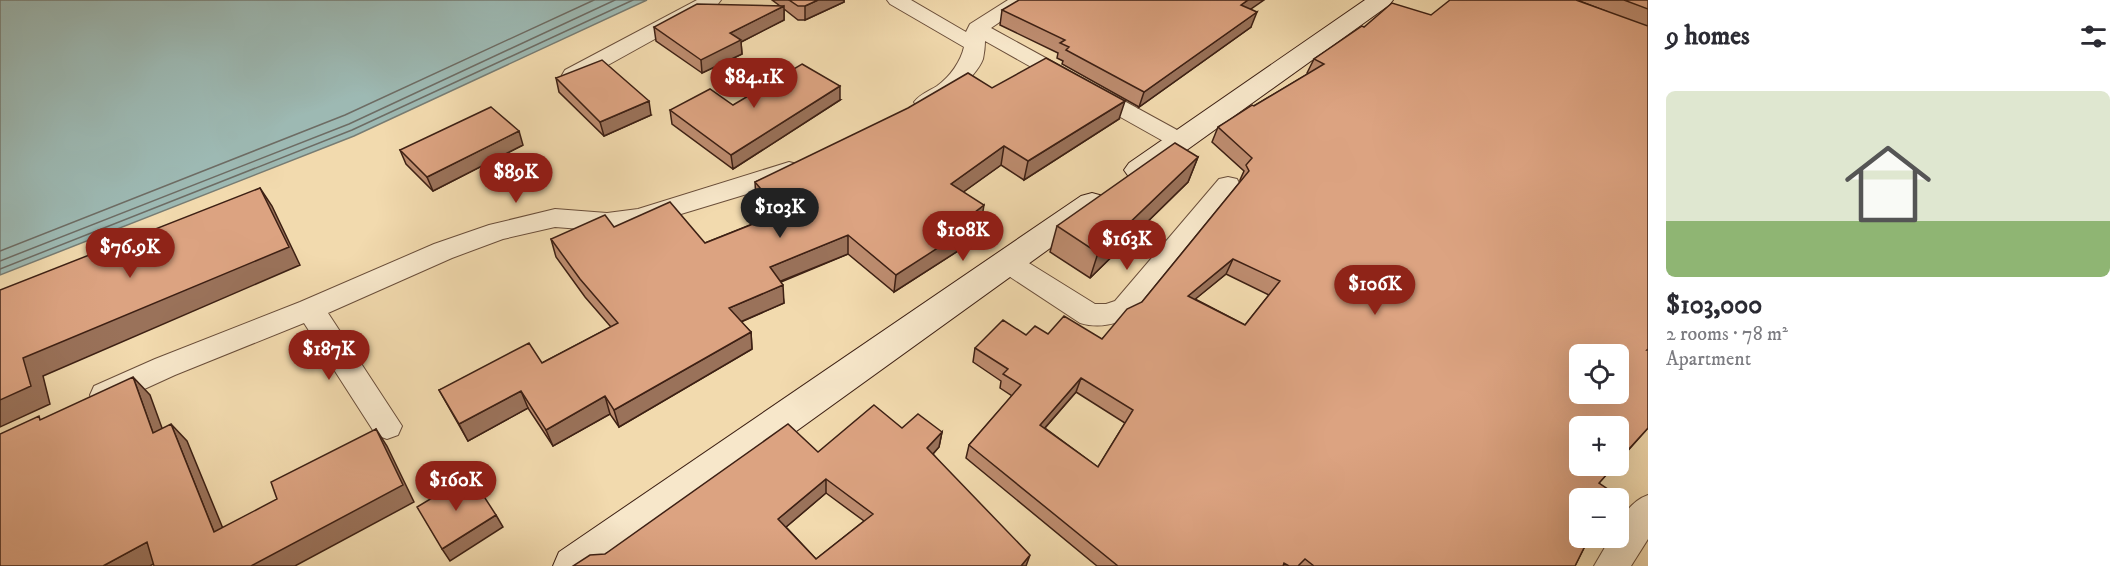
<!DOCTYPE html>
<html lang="en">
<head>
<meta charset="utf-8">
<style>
  :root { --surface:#fff; --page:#f2f2f3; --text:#2b2b33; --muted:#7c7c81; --line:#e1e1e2; --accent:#8f2418 }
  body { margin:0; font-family:"IM FELL DW Pica",serif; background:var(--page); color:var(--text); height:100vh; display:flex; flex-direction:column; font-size:22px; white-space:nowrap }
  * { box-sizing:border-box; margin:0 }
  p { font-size:20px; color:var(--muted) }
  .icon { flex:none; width:33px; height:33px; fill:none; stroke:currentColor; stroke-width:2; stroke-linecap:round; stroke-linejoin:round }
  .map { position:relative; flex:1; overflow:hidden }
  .drawer { display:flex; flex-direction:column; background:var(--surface); width:480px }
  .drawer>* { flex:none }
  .buttons { position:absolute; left:1569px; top:344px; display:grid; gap:12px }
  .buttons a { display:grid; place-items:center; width:60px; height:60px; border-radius:9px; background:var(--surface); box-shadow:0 6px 24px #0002; font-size:30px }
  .price { position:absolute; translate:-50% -51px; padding:0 14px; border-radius:21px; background:var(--accent); color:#fff; font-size:20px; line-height:39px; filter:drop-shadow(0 2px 3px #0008) }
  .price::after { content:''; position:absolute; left:50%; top:36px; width:18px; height:14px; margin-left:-9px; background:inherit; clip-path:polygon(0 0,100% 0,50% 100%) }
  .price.on { background:#222; color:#fff }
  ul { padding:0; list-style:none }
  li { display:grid; align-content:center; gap:12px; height:318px; padding:0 18px }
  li+li { border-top:2px solid var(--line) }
  li span { display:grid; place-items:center; height:186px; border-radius:9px; color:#555 }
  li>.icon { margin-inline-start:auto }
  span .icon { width:108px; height:108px; fill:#fffc; stroke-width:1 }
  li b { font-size:26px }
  h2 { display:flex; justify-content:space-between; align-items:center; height:72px; padding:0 18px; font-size:26px }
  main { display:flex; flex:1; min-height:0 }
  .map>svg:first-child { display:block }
</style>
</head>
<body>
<main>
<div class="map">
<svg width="1648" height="566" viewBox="0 0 1648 566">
  <rect width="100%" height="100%" fill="#f2daae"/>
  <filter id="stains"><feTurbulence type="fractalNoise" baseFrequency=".00333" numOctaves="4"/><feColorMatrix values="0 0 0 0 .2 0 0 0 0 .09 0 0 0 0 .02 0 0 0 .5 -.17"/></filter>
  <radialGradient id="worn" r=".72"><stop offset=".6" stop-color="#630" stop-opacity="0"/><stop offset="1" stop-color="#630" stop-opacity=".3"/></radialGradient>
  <path fill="#9db9b3" stroke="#777c73" stroke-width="1.5" d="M0,0H647L354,136L0,275Z"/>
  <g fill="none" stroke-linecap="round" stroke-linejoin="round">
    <path stroke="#6d6c64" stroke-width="1.5" d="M0,251L345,115L594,0
      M0,261L349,124L615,0
      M0,269L352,130L633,0"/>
    <g stroke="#6a4e3a" stroke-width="2">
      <path id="minor" d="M697,0H721L718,4L581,80L573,81L565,80L562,75L565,70Z
        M887,0H911L966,32L970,24L1008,0H1032L991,28L1188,136L1192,141L1188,146L1180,148L1172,146L985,41C985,46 984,54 983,59C976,78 938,112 917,107L914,102C920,94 929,91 937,86C950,77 961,61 964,47L890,4Z
        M789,162L797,164L801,170L797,176L747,194L638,227L607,231L555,227L503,239L452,258L328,313L402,426L398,435L387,439L376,435L304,323L175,375L105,407L94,404L90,395L94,386L155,359L300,302L434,244L489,225L555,209L607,213L638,209Z
        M1228,177L1237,179L1240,185L1237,191L1135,315C1116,324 1100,329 1080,323L998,269L994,262L998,255L1007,252L1016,255L1095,304H1106L1115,301L1219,179Z
        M1648,495V539L1631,566H1594L1611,537H1618C1618,519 1631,501 1648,495Z"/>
    </g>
    <g stroke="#3d2014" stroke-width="2">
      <path id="secondary" d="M1365,0H1393L1389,5L1149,177L1139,180L1129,177L1124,170L1129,163Z
        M1092,193L1103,196L1107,203L1103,210L609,566H553L559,552L1081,196Z"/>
    </g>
    <use href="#minor" fill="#f7e7ca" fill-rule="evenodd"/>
    <use href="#secondary" fill="#f7e7ca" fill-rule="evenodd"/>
  </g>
  <path fill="#bd8c6f" stroke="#3d2014" stroke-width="1.5" fill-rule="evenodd" d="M772,0H844V2L805,20H798L784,9V20L741,42L742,54L702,73L656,41L654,27L780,6Z
    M1577,0H1648V428L1599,483L1584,548L1575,566H1097L966,458L969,445L1012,396L1000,388L1001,381L973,362L975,348L1026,335L1048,334L1102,339L1142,302L1240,182V180L1244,171L1212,142L1218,127L1308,74L1307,73L1314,59L1364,27L1431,15L1608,12ZM1226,274L1269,295L1245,325L1195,299ZM1076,392L1125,423L1098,467L1045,428Z
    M1251,9V27L1139,107L1062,64L1063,61L1057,58L1058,53L1000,25L1002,10Z
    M556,78L651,115L604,136L559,92Z
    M992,88L1119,119L1024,180L1001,165L963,192L981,223L963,237L961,249L894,292L848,254L781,282L784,303L741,322L751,332L752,349L619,427L610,414L553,446L528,408L468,441L439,390L542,363L611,327L585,297L556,257L551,239L614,227L705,243L770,217L756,200L755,182Z
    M840,100L733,169L672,124L670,110L733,105Z
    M523,145L433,191L406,164L400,150Z
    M1198,157L1188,182L1090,278L1050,252L1057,226Z
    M902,428L942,432L939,447L933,454L1026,566L605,554L818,452ZM826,493L864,521L816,559L786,527Z"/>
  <path fill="#9a725a" stroke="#3d2014" stroke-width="1.5" d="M818,0H844V2L805,20V6Z
    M1248,0H1264L1235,20L1241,5Z
    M784,6V20L741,42L742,54L702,73L701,60L730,33Z
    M1257,12L1251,27L1139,107L1144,92Z
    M840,86V100L733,169L731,155Z
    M649,101L651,115L604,136L600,122Z
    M1125,101L1119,119L1024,180L1028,161Z
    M519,131L523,145L433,191L427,177Z
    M1004,146L1001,165L948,203L951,184Z
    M1198,157L1188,182L1090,278L1098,253Z
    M260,188L272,206L300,265L43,376L50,404L0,427V400L23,358Z
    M984,205L981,223L963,237L961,249L894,292L896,275Z
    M848,235V254L771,285L770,267Z
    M1233,259L1226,274L1182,310L1188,296Z
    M783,285L784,303L731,326L729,308Z
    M751,332L752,349L619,427L614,410Z
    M133,377L150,395L170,450L153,433Z
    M1081,378L1076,392L1036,438L1040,425Z
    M521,391L528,408L468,441L459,424Z
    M605,396L610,414L553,446L546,430Z
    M171,424L187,441L231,548L214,532Z
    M376,429L387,446L414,502L295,566H251Z
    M942,432L939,447L925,463L927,448Z
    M826,479V493L779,533L778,519Z
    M496,515L503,527L450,561L442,549Z
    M147,542L166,557L150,566H103Z
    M1030,555L1026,566H1021Z"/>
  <path fill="#dca381" stroke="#3d2014" stroke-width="1.5" fill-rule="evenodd" d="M789,0H818L805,6H798Z
    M1019,0H1248L1241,5L1257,12L1144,92L1066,50L1069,47L1060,43L1065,40L1002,10Z
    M1450,0H1576L1648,26V349L1647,350H1648V428L1618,461V426H1580V465H1615L1599,483L1624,500L1618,507V498H1580V537H1593L1584,548L1575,566H1314L1305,559L1298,566H1289L1284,563L1283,566H1118L969,445L1021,385L1003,374L1008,369L975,348L1003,320L1026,335L1035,326L1048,334L1064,316L1102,339L1127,309L1142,302L1249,171L1246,165L1252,158L1218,127L1252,105L1254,106L1324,64L1314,59L1362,26L1364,27L1392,3L1431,15ZM1233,259L1280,281L1245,325L1188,296ZM1580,354H1618V393H1580ZM1081,378L1133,410L1098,467L1040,425Z
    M1624,0H1648V9Z
    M697,4L784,6L730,33L741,40L701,60L654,27Z
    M1046,58L1125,101L1028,161L1004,146L951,184L984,205L957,226L964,231L896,275L848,235L770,267L783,285L729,308L751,332L614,410L605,396L546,430L521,391L459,424L439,390L529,343L542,363L618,323L580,279L551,239L605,215L614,227L670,202L705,243L781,213L755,182L908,108L968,73L992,88Z
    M602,60L649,101L600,122L556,78Z
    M802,64L840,86L731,155L670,110L710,89L733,105Z
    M491,107L519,131L427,177L400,150Z
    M1175,143L1198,157L1098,253L1057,226Z
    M260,188L289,247L23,358L31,386L0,400V290Z
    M133,377L153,433L171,424L214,532L277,499L271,482L376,429L403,485L251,566H154L147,542L103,566H0V434L39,416L40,420Z
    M874,405L902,428L918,414L942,432L927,448L1030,555L1021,566H573L590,555L605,554L788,424L818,452ZM826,479L873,514L816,559L778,519Z
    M470,475L496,515L442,549L417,507Z"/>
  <rect width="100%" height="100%" filter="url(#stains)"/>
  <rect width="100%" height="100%" fill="url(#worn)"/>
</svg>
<div class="buttons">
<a><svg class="icon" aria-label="locate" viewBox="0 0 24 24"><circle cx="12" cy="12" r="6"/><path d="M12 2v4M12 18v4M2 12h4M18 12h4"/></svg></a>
<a>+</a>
<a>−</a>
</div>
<b class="price" style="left:754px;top:109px">$84.1K</b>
<b class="price" style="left:516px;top:204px">$89K</b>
<b class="price on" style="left:780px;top:239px">$103K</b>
<b class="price" style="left:963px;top:262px">$108K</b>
<b class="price" style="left:1127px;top:271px">$163K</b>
<b class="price" style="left:130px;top:279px">$76.9K</b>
<b class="price" style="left:1375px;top:316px">$106K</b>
<b class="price" style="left:329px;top:381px">$187K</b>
<b class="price" style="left:456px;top:512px">$160K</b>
</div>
<section class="drawer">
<h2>9 homes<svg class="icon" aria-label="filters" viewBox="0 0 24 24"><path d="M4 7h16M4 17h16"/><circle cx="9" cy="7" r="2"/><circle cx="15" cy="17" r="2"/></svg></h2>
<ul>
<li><span style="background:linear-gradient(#dfe7d0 70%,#8fb573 0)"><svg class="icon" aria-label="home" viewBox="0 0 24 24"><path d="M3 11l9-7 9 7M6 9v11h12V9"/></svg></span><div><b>$103,000</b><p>2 rooms · 78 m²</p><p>Apartment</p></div></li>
</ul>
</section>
</main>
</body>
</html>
